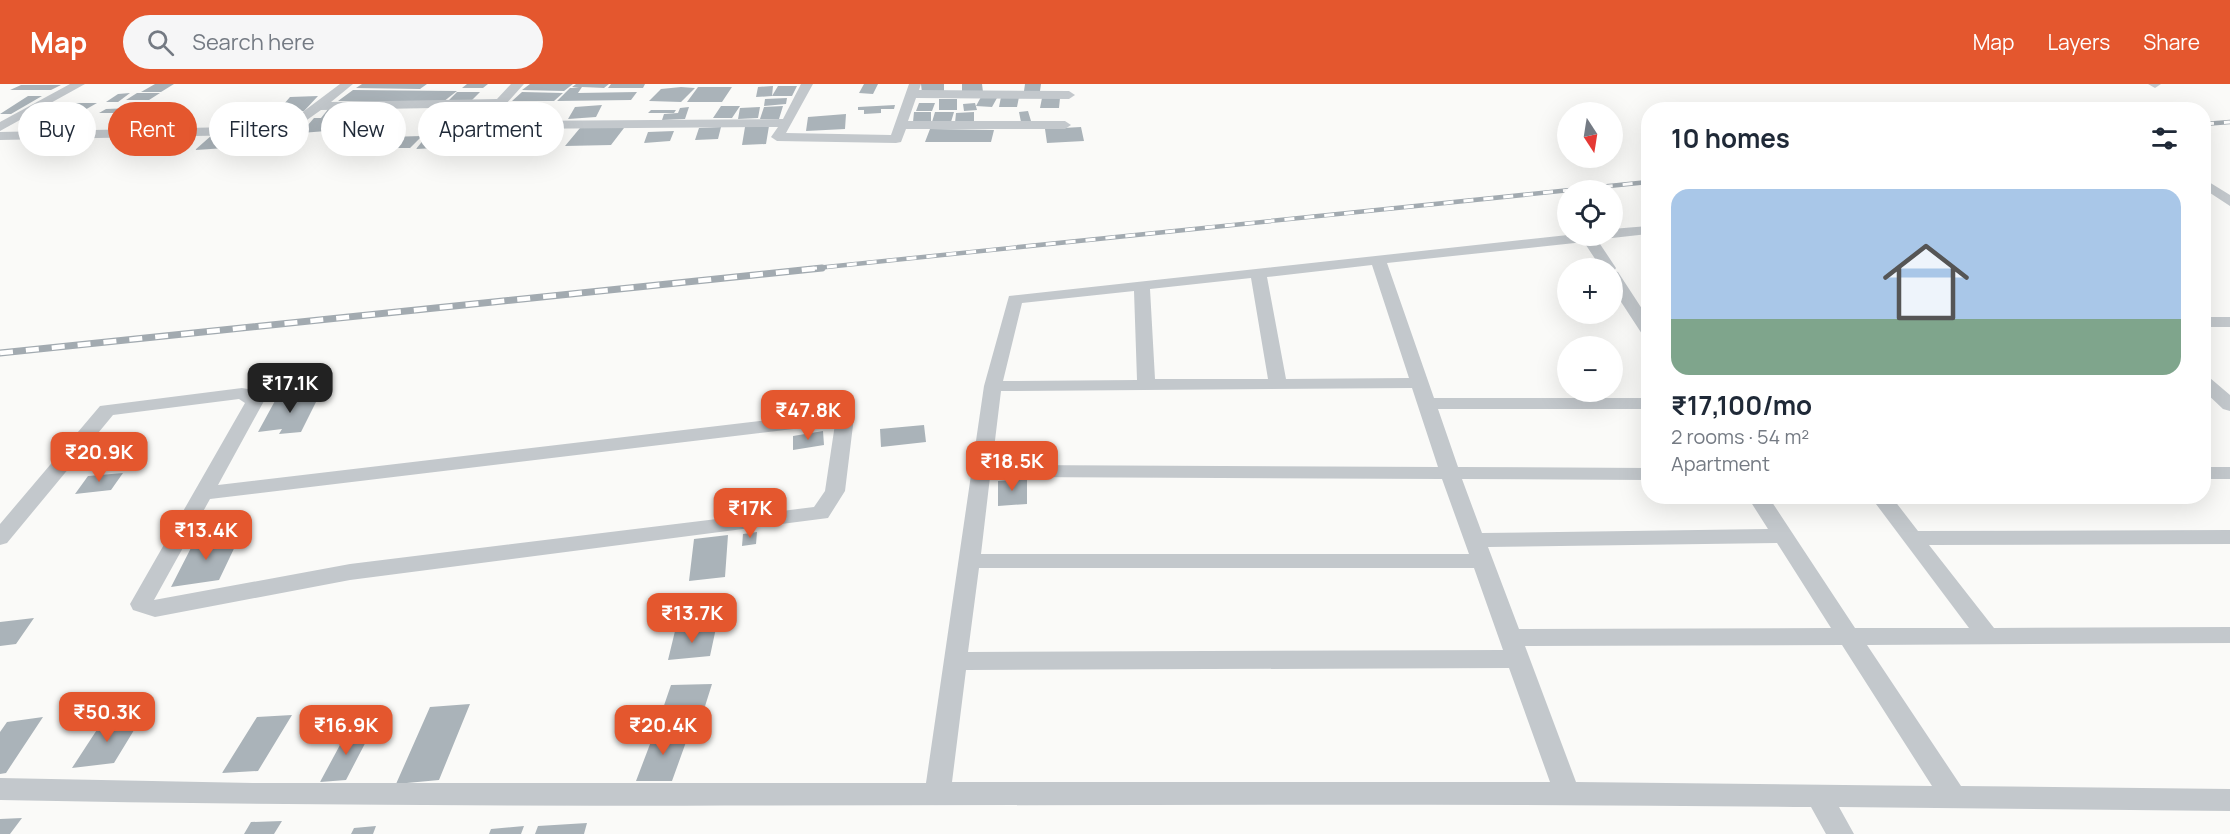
<!DOCTYPE html>
<html lang="en">
<head>
<meta charset="utf-8">
<style>
  :root { --surface:#fff; --page:#f6f6f7; --text:#1f2937; --muted:#747a83; --line:#e0e1e3; --accent:#e4572e }
  body { margin:0; font-family:Manrope,sans-serif; background:var(--page); color:var(--text); height:100vh; display:flex; flex-direction:column; font-size:22px; white-space:nowrap }
  * { box-sizing:border-box; margin:0 }
  p { font-size:20px; color:var(--muted) }
  .icon { flex:none; width:33px; height:33px; fill:none; stroke:currentColor; stroke-width:2; stroke-linecap:round; stroke-linejoin:round }
  .map { position:relative; flex:1; overflow:hidden }
  .details { position:absolute; left:1641px; top:18px; width:570px; height:402px; display:flex; flex-direction:column; background:var(--surface); border-radius:24px; box-shadow:0 6px 24px #0002 }
  .details>* { flex:none }
  .top-card { position:absolute; left:18px; top:18px; width:570px; height:54px; display:flex; gap:12px }
  .needle { width:39px; rotate:168deg }
  .controls { position:absolute; left:1557px; top:18px; display:grid; gap:12px }
  .controls a { display:grid; place-items:center; width:66px; height:66px; border-radius:50%; background:var(--surface); box-shadow:0 6px 24px #0002; font-size:30px }
  .price { position:absolute; translate:-50% -51px; padding:0 14px; border-radius:12px; background:var(--accent); color:#fff; font-size:20px; line-height:39px; filter:drop-shadow(0 2px 3px #0008) }
  .price::after { content:''; position:absolute; left:50%; top:36px; width:18px; height:14px; margin-left:-9px; background:inherit; clip-path:polygon(0 0,100% 0,50% 100%) }
  .price.on { background:#222; color:#fff }
  ul { padding:0; list-style:none }
  li { display:grid; align-content:center; gap:12px; height:318px; padding:0 30px }
  li+li { border-top:2px solid var(--line) }
  li span { display:grid; place-items:center; height:186px; border-radius:18px; color:#555 }
  li>.icon { margin-inline-start:auto }
  span .icon { width:108px; height:108px; fill:#fffc; stroke-width:1 }
  li b { font-size:26px }
  h2 { display:flex; justify-content:space-between; align-items:center; height:72px; padding:0 30px; font-size:26px }
  .chip { padding:0 21px; border-radius:27px; background:var(--surface); box-shadow:0 6px 24px #0002; font-size:21px; line-height:54px }
  .chip.on { background:var(--accent); color:#fff }
  header { display:flex; align-items:center; gap:36px; box-sizing:border-box; height:84px; padding:0 30px; background:var(--accent); color:#fff }
  header strong { font-size:28px }
  nav { display:flex; gap:33px; margin-inline-start:auto; font-size:21px }
  .search { width:420px; height:54px; background:var(--page); display:flex; align-items:center; gap:15px; box-sizing:border-box; padding:0 21px; border-radius:33px; color:var(--muted); font-size:22px }
  .map>svg:first-child { display:block }
</style>
</head>
<body>
<header>
<strong>Map</strong>
<div class="search"><svg class="icon" aria-label="search" viewBox="0 0 24 24"><circle cx="10" cy="10" r="6"/><path d="M15 15l6 6"/></svg>Search here</div>
<nav><a>Map</a><a>Layers</a><a>Share</a></nav>
</header>
<div class="map">
<svg width="2230" height="750" viewBox="0 0 2230 750">
  <rect width="100%" height="100%" fill="#fafaf8"/>
  <path fill="#aab3b9" d="M155,0H174L161,8H141Z
    M362,0H427L420,5L356,4Z
    M467,0H488L483,4H462Z
    M530,0H573L564,7L522,6Z
    M576,0H609L604,4L582,3L578,9L637,8L631,16L557,17L570,4H579L572,3Z
    M611,0H645L643,4H608Z
    M864,0H878L873,10L859,9Z
    M921,0H944V7L922,9Z
    M962,0H982L983,8L962,9Z
    M1025,0H1041L1040,7H1024Z
    M21,1H61L51,6H10Z
    M773,2L772,12L756,13L758,3Z
    M778,2H797L792,12H772Z
    M681,3L695,4L681,18L649,17L661,5Z
    M698,3H732L722,18H687Z
    M353,6L457,7L443,18L338,17Z
    M457,8H480L471,17H448Z
    M522,8L563,9L554,17H512Z
    M130,9L118,18H106L118,10Z
    M137,9H160L149,16H126Z
    M28,12H42L11,30H0Z
    M318,12L304,27L269,29L277,20H284L290,13Z
    M981,13L997,14L992,23L976,22Z
    M1001,13H1019L1017,23H999Z
    M787,14L786,20L764,22L765,15Z
    M1042,14H1060L1059,24H1040Z
    M939,15H957V26H939Z
    M270,18L261,27L220,30L230,21Z
    M55,19H97L83,27H42Z
    M919,19H935L932,27H916Z
    M975,19L977,26L964,27L963,20Z
    M602,21L596,33L568,35L575,23Z
    M895,21L894,25H881V29L864,30V26H858V23Z
    M721,22H740L732,34H713Z
    M783,22L779,35H760L764,23Z
    M350,23L334,41H343L339,46L301,49L314,34H321L329,24Z
    M396,23L384,39L361,40L373,25Z
    M468,23H489L477,35H456Z
    M689,23L685,35L662,36L664,30L678,29L680,24Z
    M760,23L758,34L738,35L740,24Z
    M132,24L125,29H99L106,25Z
    M460,26L453,36L435,37L442,27Z
    M651,26H676L674,29H648Z
    M539,27L533,34L506,35L513,28Z
    M1028,27L1031,37L1021,38L1019,28Z
    M914,28H931V37L913,38Z
    M935,28H954L951,38H932Z
    M974,28V38L955,39L956,29Z
    M56,29L47,36L23,37L33,30Z
    M846,30L845,45L806,47L808,33Z
    M295,32L287,41L260,42L269,33Z
    M71,36L62,43L31,45L41,38Z
    M383,41L371,52L334,53L346,42Z
    M523,42L511,64L475,66L482,55L489,54L495,44Z
    M769,42L766,60L742,61L745,43Z
    M721,43L718,55L695,56L699,44Z
    M1081,43L1084,57L1047,59L1045,45Z
    M580,44H624L611,61L565,62Z
    M930,45L994,46L991,58H925Z
    M674,47L670,57L644,59L648,48Z
    M243,49L226,64L195,66L212,51Z
    M157,50L166,51L158,55H176L158,67H131Z
    M422,52L410,64H391L396,60H380L388,53Z
    M462,52L454,63L416,65L425,54Z
    M66,61L56,68H33L44,62Z
    M320,310L301,348L279,350L282,345L258,348L276,315Z
    M924,341L926,358L881,363L880,345Z
    M823,347L824,361L793,366V352Z
    M123,389L111,406L75,410L88,392Z
    M1027,395V420L998,422V397Z
    M757,448L756,460L742,462L743,450Z
    M728,451L725,493L689,497L694,455Z
    M240,452L219,496L171,503L194,458Z
    M34,534L16,560L0,562V538Z
    M716,544L710,572L668,576L675,547Z
    M712,600L701,635L659,636L671,601Z
    M470,620L439,696L396,700L430,623Z
    M292,631L258,687L222,689L257,633Z
    M43,633L6,689L0,690V648L7,638Z
    M142,633L114,679L72,684L102,638Z
    M372,646L346,696L320,698L347,648Z
    M655,647H690L672,697H636Z
    M22,734L10,750H0V735Z
    M282,737L274,750H244L251,738Z
    M587,739L584,750H535L538,742Z
    M376,742L373,750H351L354,744Z
    M524,742L521,750H489L491,745Z"/>
  <g fill="none" stroke-linecap="round" stroke-linejoin="round">
    <path fill="#c3c8cc" fill-rule="evenodd" d="M70,0H85L0,47V38Z
      M340,0H353L331,18L497,15L511,0H524L505,21L497,37L783,35L801,0H813L786,49L891,51L909,0H921L919,6L1069,7L1075,11L1069,15L916,14L908,37H1065L1071,41L1065,45H906L901,58L896,59L777,57L771,53L778,43L493,45L489,44L483,36L491,23L321,26L287,50L0,56V48L284,42Z
      M2148,0H2161L2155,4Z
      M2204,95L2230,111V122L2204,105Z
      M1648,142V150L1612,154L1606,152H1612V145Z
      M1568,151L1605,152L1603,155L1598,157L1616,184L1614,187L1618,188L1648,234V251L1642,250L1612,204V184H1601L1584,158L1387,179L1434,314H1648V325H1438L1458,383L1648,384V396L1462,395L1482,449L1768,445L1747,412H1768L1855,544H1969L1870,412H1891L1918,447L2230,446V460L1929,461L1994,544L2230,543V559L1867,561L1961,702L2230,705V727L1839,723L1854,750H1826L1811,723C1207,716 604,728 0,716V694L253,699H926L984,302L1009,212ZM1372,181L1409,294L1286,295L1267,193ZM1251,194L1268,295H1155L1150,205ZM1134,207L1137,296L1003,297L1022,219ZM1412,304L1438,383L992,381L1001,307ZM990,393L1442,395L1469,470H981ZM1777,459L1831,544L1519,545L1488,463ZM979,484H1474L1503,566L968,568ZM1842,561L1932,702L1576,698L1525,562ZM1509,584L1550,698H952L966,586Z
      M2204,233H2230V243H2204Z
      M2204,293L2210,294L2230,311V327L2223,325L2204,307Z
      M242,304L248,305L264,317L218,401L845,327L852,329L854,333L845,407L828,434L350,496L155,533L133,526L130,520L245,319L239,315L113,331L7,459L0,461V440L100,322ZM835,340L825,407L814,423L350,480L154,516L210,415Z
      M2204,383H2230V395H2204Z"/>
    <g stroke="#a2aab0" stroke-width="4.5">
      <path id="rail-far1" d="M2204,40L2230,38
        M807,185L1648,98"/>
    </g>
    <g stroke="#a2aab0" stroke-width="7">
      <path id="rail" d="M0,269L822,184"/>
    </g>
    <use href="#rail-far1" stroke="#fff" stroke-width="3" stroke-dasharray="10" stroke-linecap="butt"/>
    <use href="#rail" stroke="#fff" stroke-width="4.5" stroke-dasharray="13" stroke-linecap="butt"/>
  </g>
</svg>
<div class="controls">
<a><svg class="needle" viewBox="-14 -14 28 28"><path d="M0-13l5 13h-10z" fill="#e53935"/><path d="M0 13l5-13h-10z" fill="#747a83"/></svg></a>
<a><svg class="icon" aria-label="locate" viewBox="0 0 24 24"><circle cx="12" cy="12" r="6"/><path d="M12 2v4M12 18v4M2 12h4M18 12h4"/></svg></a>
<a>+</a>
<a>−</a>
</div>
<b class="price on" style="left:290px;top:330px">₹17.1K</b>
<b class="price" style="left:808px;top:357px">₹47.8K</b>
<b class="price" style="left:99px;top:399px">₹20.9K</b>
<b class="price" style="left:1012px;top:408px">₹18.5K</b>
<b class="price" style="left:750px;top:455px">₹17K</b>
<b class="price" style="left:206px;top:477px">₹13.4K</b>
<b class="price" style="left:692px;top:560px">₹13.7K</b>
<b class="price" style="left:107px;top:659px">₹50.3K</b>
<b class="price" style="left:346px;top:672px">₹16.9K</b>
<b class="price" style="left:663px;top:672px">₹20.4K</b>
<div class="top-card">
<a class="chip">Buy</a>
<a class="chip on">Rent</a>
<a class="chip">Filters</a>
<a class="chip">New</a>
<a class="chip">Apartment</a>
</div>
<section class="details">
<h2>10 homes<svg class="icon" aria-label="filters" viewBox="0 0 24 24"><path d="M4 7h16M4 17h16"/><circle cx="9" cy="7" r="2"/><circle cx="15" cy="17" r="2"/></svg></h2>
<ul>
<li><span style="background:linear-gradient(#a9c7e8 70%,#7fa58c 0)"><svg class="icon" aria-label="home" viewBox="0 0 24 24"><path d="M3 11l9-7 9 7M6 9v11h12V9"/></svg></span><div><b>₹17,100/mo</b><p>2 rooms · 54 m²</p><p>Apartment</p></div></li>
</ul>
</section>
</div>
</body>
</html>
